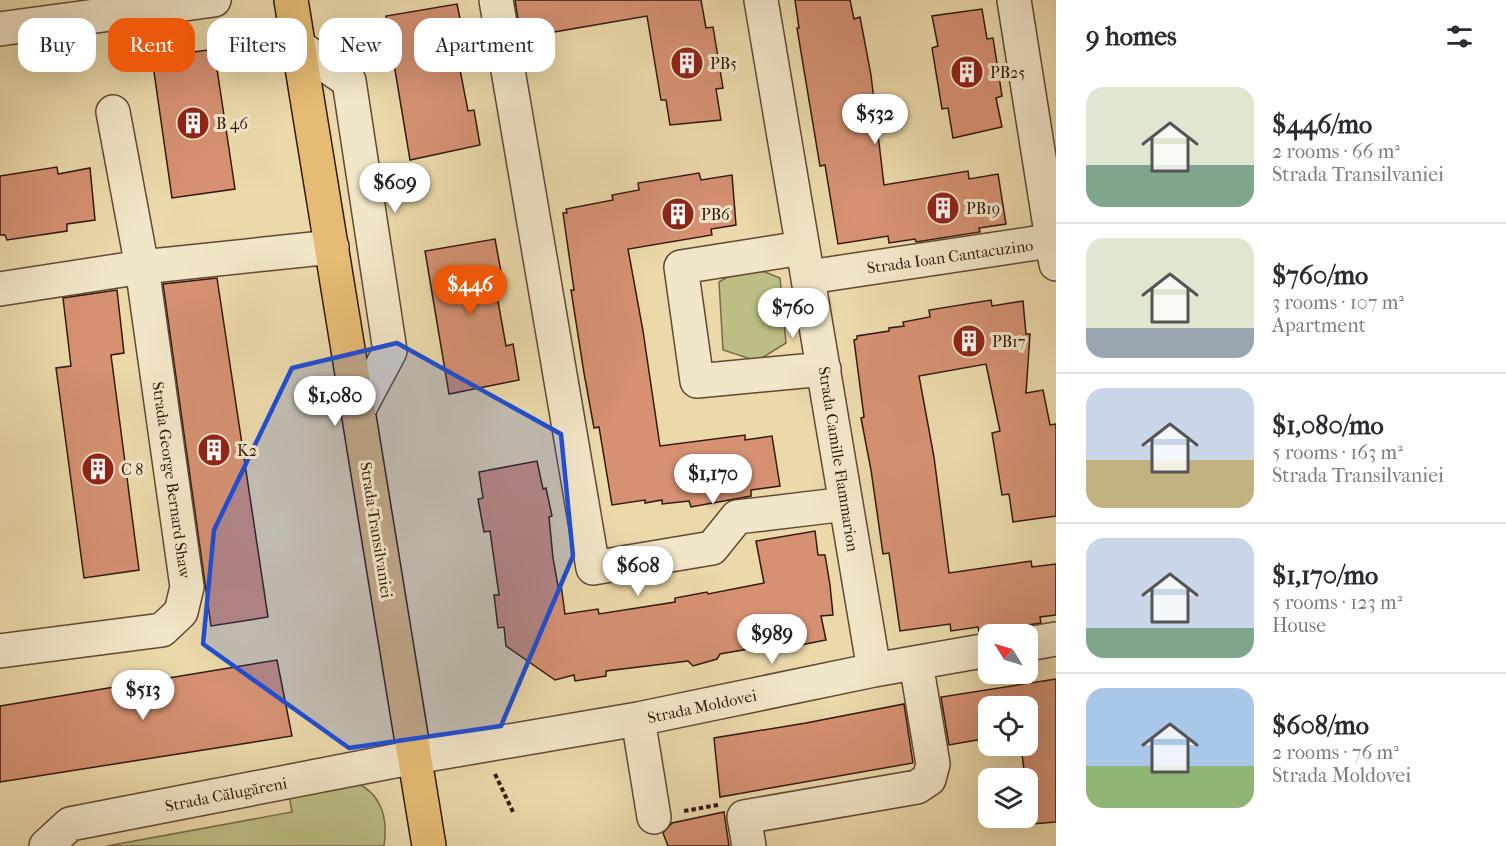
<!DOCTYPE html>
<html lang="en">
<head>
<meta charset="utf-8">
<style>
  :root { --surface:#fff; --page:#f7f7f7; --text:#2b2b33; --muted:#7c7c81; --line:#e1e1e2; --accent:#ea580c }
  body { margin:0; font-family:"IM FELL French Canon",serif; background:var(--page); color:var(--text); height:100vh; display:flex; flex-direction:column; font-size:22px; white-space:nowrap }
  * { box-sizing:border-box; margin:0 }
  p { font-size:20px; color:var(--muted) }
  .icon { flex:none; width:33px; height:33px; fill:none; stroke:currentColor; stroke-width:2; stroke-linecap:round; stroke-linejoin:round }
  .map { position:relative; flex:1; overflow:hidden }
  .sheet { display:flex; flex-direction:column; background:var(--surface); width:450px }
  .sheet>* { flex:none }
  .guide { position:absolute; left:18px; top:18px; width:570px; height:54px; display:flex; gap:12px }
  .needle { width:39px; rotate:307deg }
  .fabs { position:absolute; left:978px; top:624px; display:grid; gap:12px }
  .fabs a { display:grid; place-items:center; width:60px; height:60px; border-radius:12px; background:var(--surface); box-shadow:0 6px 24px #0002; font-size:30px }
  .price { position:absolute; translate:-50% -51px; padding:0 14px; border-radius:21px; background:#fff; color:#222; font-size:20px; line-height:39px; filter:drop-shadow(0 2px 3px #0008) }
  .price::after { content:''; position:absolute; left:50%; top:36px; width:18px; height:14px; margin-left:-9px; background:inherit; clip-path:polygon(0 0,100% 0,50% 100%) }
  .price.on { background:var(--accent); color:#fff }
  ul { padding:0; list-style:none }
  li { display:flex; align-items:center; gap:18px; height:150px; padding:0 30px }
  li+li { border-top:2px solid var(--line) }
  li span { display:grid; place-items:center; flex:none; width:168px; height:120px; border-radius:18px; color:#555 }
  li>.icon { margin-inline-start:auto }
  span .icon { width:72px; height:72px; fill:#fffc; stroke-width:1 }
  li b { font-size:26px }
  h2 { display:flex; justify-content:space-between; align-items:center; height:72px; padding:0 30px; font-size:26px }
  .pill { padding:0 21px; border-radius:18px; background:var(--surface); box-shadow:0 6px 24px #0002; font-size:21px; line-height:54px }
  .pill.on { background:var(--accent); color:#fff }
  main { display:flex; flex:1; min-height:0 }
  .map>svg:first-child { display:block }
</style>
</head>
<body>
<main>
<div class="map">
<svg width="1056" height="846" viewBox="0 0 1056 846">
  <rect width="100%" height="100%" fill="#ebd9aa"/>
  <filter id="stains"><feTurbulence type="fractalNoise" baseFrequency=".00333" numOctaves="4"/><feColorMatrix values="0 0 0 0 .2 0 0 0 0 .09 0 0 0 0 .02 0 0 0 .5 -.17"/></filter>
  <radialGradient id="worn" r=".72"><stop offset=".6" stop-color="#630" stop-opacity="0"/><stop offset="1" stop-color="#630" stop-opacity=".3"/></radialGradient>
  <path fill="#bdbe84" stroke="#786b49" stroke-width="1.5" d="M747,265L780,278L786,343L757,361L723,350L719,282Z
    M357,783C382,795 388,819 384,846H107L292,812L288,789Z"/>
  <path fill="#d59172" stroke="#33180e" stroke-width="1.5" d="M515,0H701L706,28L713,27L723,88L716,89L721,120L670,125L666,100H661L647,16L542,34V28L520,32Z
    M795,0H850L854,19L860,17L871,75L884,185L968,171L969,179L998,174L1006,224L979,228L980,232L916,242L915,239L889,243L888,236L838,244L825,165L820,166L797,28H799Z
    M457,4L465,43L455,44L468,111L474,110L480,145L410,160L386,16Z
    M982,9L987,39L993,38L1002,96L996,98L1002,127L953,138L948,108L942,109L932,48L938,46L932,16Z
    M214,49L235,189L172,198L152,58Z
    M57,167L58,174L90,168L95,220L67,224V231L7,240L5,235H0V176Z
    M699,173L701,180L732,175L736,225L711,229L712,235L628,249L643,331L660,446L745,435V440L772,436L780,486L751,490V496L691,507L689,501L662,504V500L645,503V500L612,505L599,427L594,428L584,373L571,290H574L563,213H567L566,209L613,200L612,195L639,190L638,183Z
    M495,239L502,277L494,279L506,346L513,344L519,380L449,394L425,251Z
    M217,278L268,617L211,626L163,284Z
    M117,290L124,353L111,355L139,570L84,578L56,368L71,366L63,298Z
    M991,300L992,306L1023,301L1026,334H1030L1026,393L1043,390L1050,425L1056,424V516L1013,522L1009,494L1002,495L992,433L1000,431L986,364L919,376L934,457L949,573L1031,561L1032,567L1056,564V615L1040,617L1041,623L979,632L978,627L951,631L950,624L900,631L889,553L883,554L871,470L861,418L864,417L854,340L857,339V336L889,331V328L904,326L903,322L930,317L929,310Z
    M537,461L543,489L546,488L552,516L549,517L553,558L558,586L561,585L565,614L598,609L599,614L675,602V598L707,592L708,594L764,583L756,541L815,531L818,555H825L830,585L833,615L821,616L826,640L795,646L794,641L720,654L717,659L693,666L688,661L606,671V676L575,681L574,675L555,680L506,646L504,627L498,628L494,595H499L490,531L484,532L478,499L483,498L479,472Z
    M277,660L292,736L0,782V706Z
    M1056,679V822L1032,824L1028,778H1025L1021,746H1028V706H988V738L949,745L941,697Z
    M904,704L913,763L720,797L714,738L806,723Z
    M724,812L729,846H668L663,833L672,823Z"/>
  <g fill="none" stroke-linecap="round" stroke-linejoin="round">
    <g stroke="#614835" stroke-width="36">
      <path id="minor" d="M496,0L593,568L712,548L737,517L846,504
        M761,0L874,670
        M1014,0L1056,264
        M0,29L214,0
        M299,47L349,81L390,351L358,411
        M802,248L681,267L697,381L824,369
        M809,277L1056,240
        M0,289L142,267L332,247
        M1028,644L1056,639
        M0,651L162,630L181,612L187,587L142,267L113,112
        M638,719L654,817
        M46,846L70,824L415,757L638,719L874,670L988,650
        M749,846L744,817L917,787L929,779L933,764L916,663"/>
    </g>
    <g stroke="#33180e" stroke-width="36">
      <path id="major" d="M291,0L429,846"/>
    </g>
    <path stroke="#33180e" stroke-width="4" stroke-dasharray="4.5 3" stroke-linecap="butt" d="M495,774L513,812
      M684,811L718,805"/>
    <use href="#minor" stroke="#f2e6c8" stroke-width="33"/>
    <use href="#major" stroke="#e6bc75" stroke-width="33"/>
  </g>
  <path fill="#1d4ed8" fill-opacity="0.2" stroke="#1d4ed8" stroke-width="4.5" stroke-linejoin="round" d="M397,343L561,434L573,556L501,726L349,748L203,644L214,530L292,368Z"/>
  <defs>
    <g id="building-disc" transform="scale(1.725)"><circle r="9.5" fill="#8f2418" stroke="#f2e6c8"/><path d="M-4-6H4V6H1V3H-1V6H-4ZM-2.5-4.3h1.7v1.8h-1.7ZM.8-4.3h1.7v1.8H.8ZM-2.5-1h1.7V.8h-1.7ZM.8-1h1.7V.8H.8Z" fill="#fff"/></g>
  </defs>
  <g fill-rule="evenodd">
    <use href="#building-disc" x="687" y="63"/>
    <use href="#building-disc" x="967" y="72"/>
    <use href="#building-disc" x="193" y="123"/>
    <use href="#building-disc" x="943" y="208"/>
    <use href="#building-disc" x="678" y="214"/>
    <use href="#building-disc" x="969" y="341"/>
    <use href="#building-disc" x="214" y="450"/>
    <use href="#building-disc" x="98" y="469"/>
  </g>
  <g text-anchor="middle" stroke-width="6" stroke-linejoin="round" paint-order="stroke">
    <g font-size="16" fill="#33180e" stroke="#f2e6c8" text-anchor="start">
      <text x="710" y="69">PB5</text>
      <text x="990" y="78">PB25</text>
      <text x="216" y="129">B 46</text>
      <text x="966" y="214">PB19</text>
      <text x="701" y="220">PB6</text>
      <text x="992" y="347">PB17</text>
      <text x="237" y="456">K2</text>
      <text x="121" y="475">C 8</text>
    </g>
    <g font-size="16" fill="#33180e" stroke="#f2e6c8">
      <text transform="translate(950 256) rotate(-8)" y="6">Strada Ioan Cantacuzino</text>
      <text transform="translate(839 459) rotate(81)" y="6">Strada Camille Flammarion</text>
      <text transform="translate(172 480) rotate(82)" y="6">Strada George Bernard Shaw</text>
      <text transform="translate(377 530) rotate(81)" y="6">Strada Transilvaniei</text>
      <text transform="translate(702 706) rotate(-12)" y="6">Strada Moldovei</text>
      <text transform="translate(226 794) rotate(-11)" y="6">Strada Călugăreni</text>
    </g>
  </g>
  <rect width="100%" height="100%" filter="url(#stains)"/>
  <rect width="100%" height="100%" fill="url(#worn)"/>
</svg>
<div class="fabs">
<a><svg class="needle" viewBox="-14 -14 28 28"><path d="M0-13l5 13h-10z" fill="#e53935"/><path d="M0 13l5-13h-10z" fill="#7c7c81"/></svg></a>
<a><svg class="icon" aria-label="locate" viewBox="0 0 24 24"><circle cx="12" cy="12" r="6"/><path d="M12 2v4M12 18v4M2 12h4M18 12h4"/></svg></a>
<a><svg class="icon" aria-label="layers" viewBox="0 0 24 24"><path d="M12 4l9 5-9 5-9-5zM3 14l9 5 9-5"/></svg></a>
</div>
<b class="price" style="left:875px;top:145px">$532</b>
<b class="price" style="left:395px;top:214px">$609</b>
<b class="price on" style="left:470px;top:316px">$446</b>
<b class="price" style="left:793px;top:339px">$760</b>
<b class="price" style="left:335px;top:427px">$1,080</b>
<b class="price" style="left:713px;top:505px">$1,170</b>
<b class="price" style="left:638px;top:597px">$608</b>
<b class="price" style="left:772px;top:665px">$989</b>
<b class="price" style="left:143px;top:721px">$513</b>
<div class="guide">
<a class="pill">Buy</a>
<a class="pill on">Rent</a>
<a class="pill">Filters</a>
<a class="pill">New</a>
<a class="pill">Apartment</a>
</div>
</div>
<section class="sheet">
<h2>9 homes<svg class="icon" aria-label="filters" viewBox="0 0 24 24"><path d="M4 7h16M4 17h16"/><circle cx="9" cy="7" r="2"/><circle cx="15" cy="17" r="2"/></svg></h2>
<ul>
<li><span style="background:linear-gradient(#dfe7d0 65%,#7fa58c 0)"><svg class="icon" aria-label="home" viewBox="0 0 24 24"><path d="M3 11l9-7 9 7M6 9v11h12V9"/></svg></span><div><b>$446/mo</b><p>2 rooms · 66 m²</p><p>Strada Transilvaniei</p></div></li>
<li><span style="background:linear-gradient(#dfe7d0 75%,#9aa5b1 0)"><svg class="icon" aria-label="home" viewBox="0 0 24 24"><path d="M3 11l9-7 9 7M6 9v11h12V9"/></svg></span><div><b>$760/mo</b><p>3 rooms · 107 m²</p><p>Apartment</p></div></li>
<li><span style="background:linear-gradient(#c9d6e8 60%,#c2b280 0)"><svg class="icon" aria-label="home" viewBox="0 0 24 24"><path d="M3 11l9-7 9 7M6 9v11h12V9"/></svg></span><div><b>$1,080/mo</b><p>5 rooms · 163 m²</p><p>Strada Transilvaniei</p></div></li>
<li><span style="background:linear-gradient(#c9d6e8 75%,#7fa58c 0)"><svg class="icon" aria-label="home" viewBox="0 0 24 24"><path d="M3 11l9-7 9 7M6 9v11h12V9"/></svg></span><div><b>$1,170/mo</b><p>5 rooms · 123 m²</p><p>House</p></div></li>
<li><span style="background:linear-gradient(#a9c7e8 65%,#8fb573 0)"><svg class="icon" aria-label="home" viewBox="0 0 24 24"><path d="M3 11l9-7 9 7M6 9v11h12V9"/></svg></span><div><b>$608/mo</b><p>2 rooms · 76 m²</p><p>Strada Moldovei</p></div></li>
</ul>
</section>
</main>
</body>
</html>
